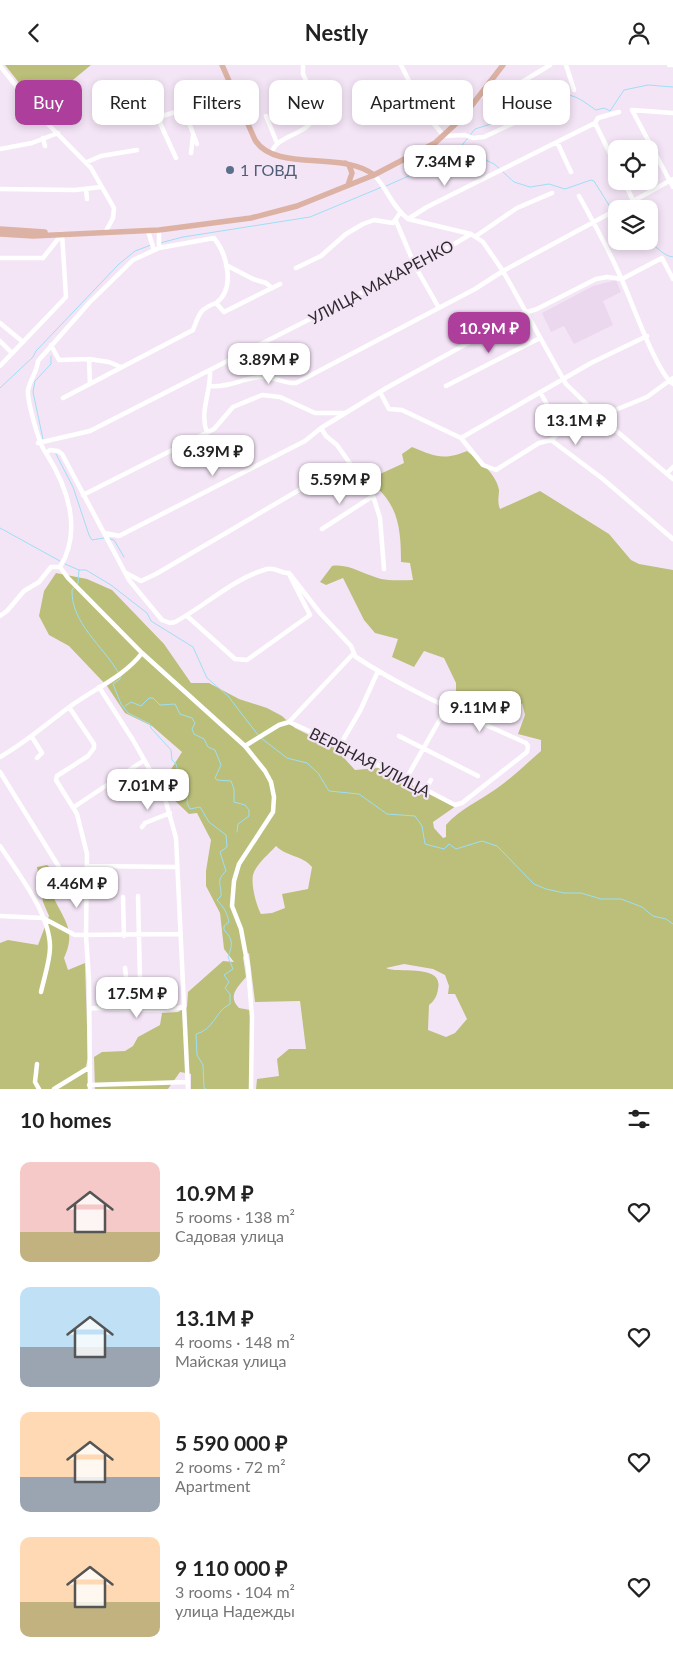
<!DOCTYPE html>
<html lang="en">
<head>
<meta charset="utf-8">
<style>
  :root { --surface:#fff; --page:#f2f2f2; --text:#222; --muted:#767676; --accent:#ad3e9c }
  body { margin:0; font-family:Lato,sans-serif; background:var(--page); color:var(--text); height:100vh; display:flex; flex-direction:column; font-size:19px; white-space:nowrap }
  * { box-sizing:border-box; margin:0 }
  p { font-size:16px; color:var(--muted) }
  .icon { flex:none; width:28px; height:28px; fill:none; stroke:currentColor; stroke-width:2; stroke-linecap:round; stroke-linejoin:round }
  .map { position:relative; height:1024px; overflow:hidden }
  .details { display:flex; flex-direction:column; background:var(--surface); flex:1 }
  .details>* { flex:none }
  .top-card { position:absolute; left:15px; top:15px; width:644px; height:45px; display:flex; gap:10px }
  .controls { position:absolute; left:608px; top:75px; display:grid; gap:10px }
  .controls a { display:grid; place-items:center; width:50px; height:50px; border-radius:10px; background:var(--surface); box-shadow:0 2px 8px #0003; font-size:25px }
  .price { position:absolute; translate:-50% -42px; padding:0 11px; border-radius:10px; background:#fff; color:#222; font-size:16px; line-height:32px; filter:drop-shadow(0 1px 2px #0008) }
  .price::after { content:''; position:absolute; left:50%; top:30px; width:15px; height:11px; margin-left:-8px; background:inherit; clip-path:polygon(0 0,100% 0,50% 100%) }
  .price.selected { background:var(--accent); color:#fff }
  ul { padding:0; list-style:none }
  li { display:flex; align-items:center; gap:15px; height:125px; padding:0 20px }
  li span { display:grid; place-items:center; flex:none; width:140px; height:100px; border-radius:10px; color:#555 }
  li>.icon { margin-inline-start:auto }
  span .icon { width:60px; height:60px; fill:#fffc; stroke-width:1 }
  li b { font-size:21px }
  h2 { display:flex; justify-content:space-between; align-items:center; height:60px; padding:0 20px; font-size:21px }
  .pill { padding:0 18px; border-radius:10px; background:var(--surface); box-shadow:0 2px 8px #0003; font-size:18px; line-height:45px }
  .pill.selected { background:var(--accent); color:#fff }
  header { display:flex; justify-content:space-between; align-items:center; height:65px; padding:0 20px; background:var(--surface); font-size:22px; font-weight:700 }
  .map>svg:first-child { display:block }
</style>
</head>
<body>
<header><svg class="icon" aria-label="back" viewBox="0 0 24 24"><path d="M15 5l-7 7 7 7"/></svg>Nestly<svg class="icon" aria-label="person" viewBox="0 0 24 24"><circle cx="12" cy="8" r="4"/><path d="M4 21q1-7 8-7t8 7"/></svg></header>
<div class="map">
<svg width="673" height="1024" viewBox="0 0 673 1024">
  <rect width="100%" height="100%" fill="#f4e5f6"/>
  <path fill="#ebd7ee" d="M616,215L621,227L603,236L613,260L574,279L564,261L551,267L542,248L593,221Z"/>
  <path fill="#bcbf7a" fill-rule="evenodd" d="M5,0H91L39,43Z
    M412,382C434,391 443,396 467,386C479,396 496,408 499,425C499,432 497,436 500,444L540,426L609,469L631,495L639,499L673,505V1024H256L257,1014L279,1011L277,994L289,984H306L300,936L255,937L249,888L243,892L246,912C238,922 227,931 239,943L250,945V1024H191V1009L180,1007L168,1024H95L94,992L102,987L125,986L133,981L138,972L160,960L162,948L178,947L187,942L188,927L223,896L234,897L224,884L220,848L206,821V806L211,775L197,748L189,749L170,731V706L182,687L152,661L125,648L107,621L69,581L49,570L39,551L44,526L56,508L87,514L112,525L164,579L191,618H209L239,634L267,643L282,651L295,663L335,683L355,705L378,703L456,741L433,757L434,763L443,773L446,772V760C460,744 479,736 496,724C512,713 526,699 541,686V675L518,669L525,650L522,638L512,650L456,628V618L444,593L424,586L414,602L392,592L398,574L375,568L364,555L343,513L326,520L320,517L332,501C348,498 365,510 381,514C391,516 403,515 413,515L410,498L401,497C401,462 398,436 367,415L404,398L402,389ZM276,781C287,792 302,790 312,802L308,824L282,829L285,843L272,848L261,849C256,840 251,820 253,810C256,799 269,789 276,781ZM404,899L433,904L445,910L449,921L448,929H455L467,954L455,968L446,972L428,965L429,940C435,935 437,931 438,924C444,898 398,909 386,903Z
    M47,800L58,810L51,826C61,853 78,863 64,893L68,905L85,898L88,993L86,1001L89,1004V1024H0V878L8,875L38,880L49,851L43,837L37,802Z"/>
  <g fill="none" stroke-linecap="round" stroke-linejoin="round">
    <path stroke="#9ddff5" stroke-width="1" d="M459,84L475,64L514,52L561,30C575,28 585,38 596,45L604,43L610,46L624,25L648,20L673,22
      M503,107L514,117L530,122L549,119L565,124L591,115L594,116L612,145
      M386,121L420,106L452,85L468,86L494,99L500,104
      M644,176C655,177 661,191 673,192
      M160,178L183,172L310,152L382,122
      M0,323L33,292L36,286L119,199L135,186L151,180
      M43,374L33,327L35,316L51,299V291
      M56,389L73,422L89,470L92,475L104,473
      M0,463L60,496
      M110,474L114,475L124,492
      M65,499L79,505H86L111,520L147,548L151,556L193,582L207,613L228,631L258,670
      M79,505L78,518L72,525C71,558 103,581 118,607
      M120,611V614L113,619L121,639L128,648L150,659L151,663L171,685L172,695L176,699L180,714L188,726L187,738L190,744L200,742L209,757L226,770L227,782L220,787L226,806C215,816 222,820 221,831L217,835C224,843 227,847 229,857L224,861V865C233,874 233,879 228,892L233,904L224,910L229,917L225,923L230,929V939C215,946 214,965 196,969L197,990L203,1000L204,1023L206,1024
      M125,641L131,637L141,641L149,633H153L160,640L175,639L180,649L192,653L195,658L192,664L194,669L204,674L208,682L215,685L221,700L215,713L217,715L231,716L234,724V737L245,740L249,745V751L238,759L237,767
      M261,673L287,693L307,698L318,708L329,726L359,729L387,749L415,751L422,761L425,779L444,784L449,779L456,784L482,776L497,781L534,819L546,824L564,828H581L601,834H621L642,842L653,851L666,854L673,859"/>
    <path stroke="#fff" stroke-width="4.5" d="M303,0V9L310,24
      M401,0L425,48L444,71L465,70L473,73L484,72L559,37
      M566,0L574,25
      M669,0H673
      M0,1L40,51L91,103L114,143L113,153L105,168
      M480,31L497,32L550,0
      M673,48L632,45L673,122
      M266,51L277,78
      M595,58L616,101
      M595,58L598,53L619,47
      M43,73L45,81
      M557,77L571,107
      M0,84L32,78L58,68
      M191,88L193,71
      M271,88C279,68 308,71 315,50
      M176,93L160,58L162,51L179,46L186,50L197,79
      M87,97L101,91L137,85
      M374,110C387,123 392,142 408,154L471,169L483,177L503,206L566,319L600,352L673,414
      M624,116L637,144
      M0,124L75,125L101,122
      M86,124L87,134
      M579,131C594,158 609,185 621,213C632,236 656,307 673,319
      M619,144L673,114
      M408,154L427,142L595,58
      M396,156L415,201L439,243
      M148,166L154,185
      M649,169L651,172
      M476,171L517,143L552,128
      M159,183V165
      M0,193H43L62,169
      M226,200L253,214L266,218L272,223
      M296,203L321,191L346,169L363,159L374,155L393,158L400,148
      M216,238C236,224 227,189 214,173L159,183L133,195L89,238L38,296C37,307 30,315 28,325C27,335 39,380 46,388L50,385L58,386L62,389L129,515L162,555L170,558L175,557C205,541 234,513 267,504C276,502 281,509 289,508L320,548L351,581C353,585 354,590 356,592C409,627 469,652 526,678L528,681L527,687L462,738L455,740L340,680L289,657L354,588
      M0,258L23,277
      M0,276L12,288
      M51,280L59,295L89,294L90,319
      M89,294L109,297L121,302
      M0,301L66,232L62,169
      M210,321C229,323 243,313 261,312C274,311 284,319 296,318L475,224L503,206L616,145
      M446,321L540,273
      M540,327L560,362L559,368L551,375
      M381,329L389,344L402,345L461,373
      M63,333L193,265C199,250 199,244 216,238L224,247L280,219
      M603,355L608,348L647,332L673,313
      M321,363L326,371L337,380L373,431L380,453L384,504
      M207,368C199,346 211,328 210,306
      M461,373L483,400L496,405L539,378L551,375L603,414L673,474
      M461,373L591,298L647,271
      M38,378L90,366L436,190L471,169
      M46,388C67,421 83,465 60,502L68,513L142,588L245,681L265,706L271,717L274,732L273,747L239,799L234,816L232,841L241,864L248,902L252,952L251,1024
      M667,408L673,402
      M83,430L214,364L233,342L262,330L280,332L315,348H346
      M322,464L373,431
      M105,468L119,471L305,376L321,363L388,322L521,249L537,244L596,214L607,212L622,214L662,193L673,214
      M126,508L141,516L156,509L328,408
      M0,551L7,546L24,526L39,517L51,502H60
      M187,551L235,594L247,595L310,550L289,509
      M99,622L133,675L164,730L176,773L188,1024
      M69,642L94,679V683L88,691L57,711L56,715L77,749L87,789L86,871L89,915L90,1024
      M399,671L478,711
      M32,672L42,688L37,693
      M340,680L360,646L378,606
      M245,681L279,660L289,657
      M0,692C25,678 45,660 68,643C92,625 124,612 142,588
      M0,707L72,823
      M406,714L447,642
      M425,724L431,715
      M74,742L143,696
      M142,762L145,758L170,748
      M0,781C18,808 50,849 50,882C50,896 44,913 41,927
      M87,801L176,802
      M123,832L124,871
      M0,851L43,853L75,870L181,869
      M125,903L127,920L129,922L137,921L140,914L138,831
      M90,943L159,945L184,942
      M37,999L35,1017L39,1024
      M89,1020L188,1017
      M54,1024L90,1002"/>
    <path stroke="#dcb2a4" stroke-width="5.5" d="M222,0L255,75C276,108 342,85 374,110
      M345,98L349,100L352,108L348,120
      M0,164L45,167
      M0,169L33,171L159,165L251,153L297,141L374,110L435,78L462,53L503,0"/>
  </g>
  <circle fill="#5c6f8a" stroke="#f4e5f6" stroke-width="2" cx="230" cy="105" r="5"/>
  <g text-anchor="middle" stroke-width="4.5" stroke-linejoin="round" paint-order="stroke">
    <g font-size="16" fill="#4e5e75" stroke="#f4e5f6" text-anchor="start">
      <text x="240" y="111">1 ГОВД</text>
    </g>
    <g font-size="16" fill="#302a30" stroke="#f4e5f6">
      <text transform="translate(381 217) rotate(-28)" y="6">УЛИЦА МАКАРЕНКО</text>
      <text transform="translate(370 697) rotate(27)" y="6">ВЕРБНАЯ УЛИЦА</text>
    </g>
  </g>
</svg>
<div class="controls">
<a><svg class="icon" aria-label="locate" viewBox="0 0 24 24"><circle cx="12" cy="12" r="6"/><path d="M12 2v4M12 18v4M2 12h4M18 12h4"/></svg></a>
<a><svg class="icon" aria-label="layers" viewBox="0 0 24 24"><path d="M12 4l9 5-9 5-9-5zM3 14l9 5 9-5"/></svg></a>
</div>
<b class="price" style="left:445px;top:122px">7.34M ₽</b>
<b class="price selected" style="left:489px;top:289px">10.9M ₽</b>
<b class="price" style="left:269px;top:320px">3.89M ₽</b>
<b class="price" style="left:576px;top:381px">13.1M ₽</b>
<b class="price" style="left:213px;top:412px">6.39M ₽</b>
<b class="price" style="left:340px;top:440px">5.59M ₽</b>
<b class="price" style="left:480px;top:668px">9.11M ₽</b>
<b class="price" style="left:148px;top:746px">7.01M ₽</b>
<b class="price" style="left:77px;top:844px">4.46M ₽</b>
<b class="price" style="left:137px;top:954px">17.5M ₽</b>
<div class="top-card">
<a class="pill selected">Buy</a>
<a class="pill">Rent</a>
<a class="pill">Filters</a>
<a class="pill">New</a>
<a class="pill">Apartment</a>
<a class="pill">House</a>
</div>
</div>
<section class="details">
<h2>10 homes<svg class="icon" aria-label="filters" viewBox="0 0 24 24"><path d="M4 7h16M4 17h16"/><circle cx="9" cy="7" r="2"/><circle cx="15" cy="17" r="2"/></svg></h2>
<ul>
<li><span style="background:linear-gradient(#f6c9c9 70%,#c2b280 0)"><svg class="icon" aria-label="home" viewBox="0 0 24 24"><path d="M3 11l9-7 9 7M6 9v11h12V9"/></svg></span><div><b>10.9M ₽</b><p>5 rooms · 138 m²</p><p>Садовая улица</p></div><svg class="icon" aria-label="heart" viewBox="0 0 24 24"><path d="M12 20l-8-8c-3-5 5-10 8-4 3-6 11-1 8 4z"/></svg></li>
<li><span style="background:linear-gradient(#bfe0f5 60%,#9aa5b1 0)"><svg class="icon" aria-label="home" viewBox="0 0 24 24"><path d="M3 11l9-7 9 7M6 9v11h12V9"/></svg></span><div><b>13.1M ₽</b><p>4 rooms · 148 m²</p><p>Майская улица</p></div><svg class="icon" aria-label="heart" viewBox="0 0 24 24"><path d="M12 20l-8-8c-3-5 5-10 8-4 3-6 11-1 8 4z"/></svg></li>
<li><span style="background:linear-gradient(#ffd9b3 65%,#9aa5b1 0)"><svg class="icon" aria-label="home" viewBox="0 0 24 24"><path d="M3 11l9-7 9 7M6 9v11h12V9"/></svg></span><div><b>5 590 000 ₽</b><p>2 rooms · 72 m²</p><p>Apartment</p></div><svg class="icon" aria-label="heart" viewBox="0 0 24 24"><path d="M12 20l-8-8c-3-5 5-10 8-4 3-6 11-1 8 4z"/></svg></li>
<li><span style="background:linear-gradient(#ffd9b3 65%,#c2b280 0)"><svg class="icon" aria-label="home" viewBox="0 0 24 24"><path d="M3 11l9-7 9 7M6 9v11h12V9"/></svg></span><div><b>9 110 000 ₽</b><p>3 rooms · 104 m²</p><p>улица Надежды</p></div><svg class="icon" aria-label="heart" viewBox="0 0 24 24"><path d="M12 20l-8-8c-3-5 5-10 8-4 3-6 11-1 8 4z"/></svg></li>
</ul>
</section>
</body>
</html>
